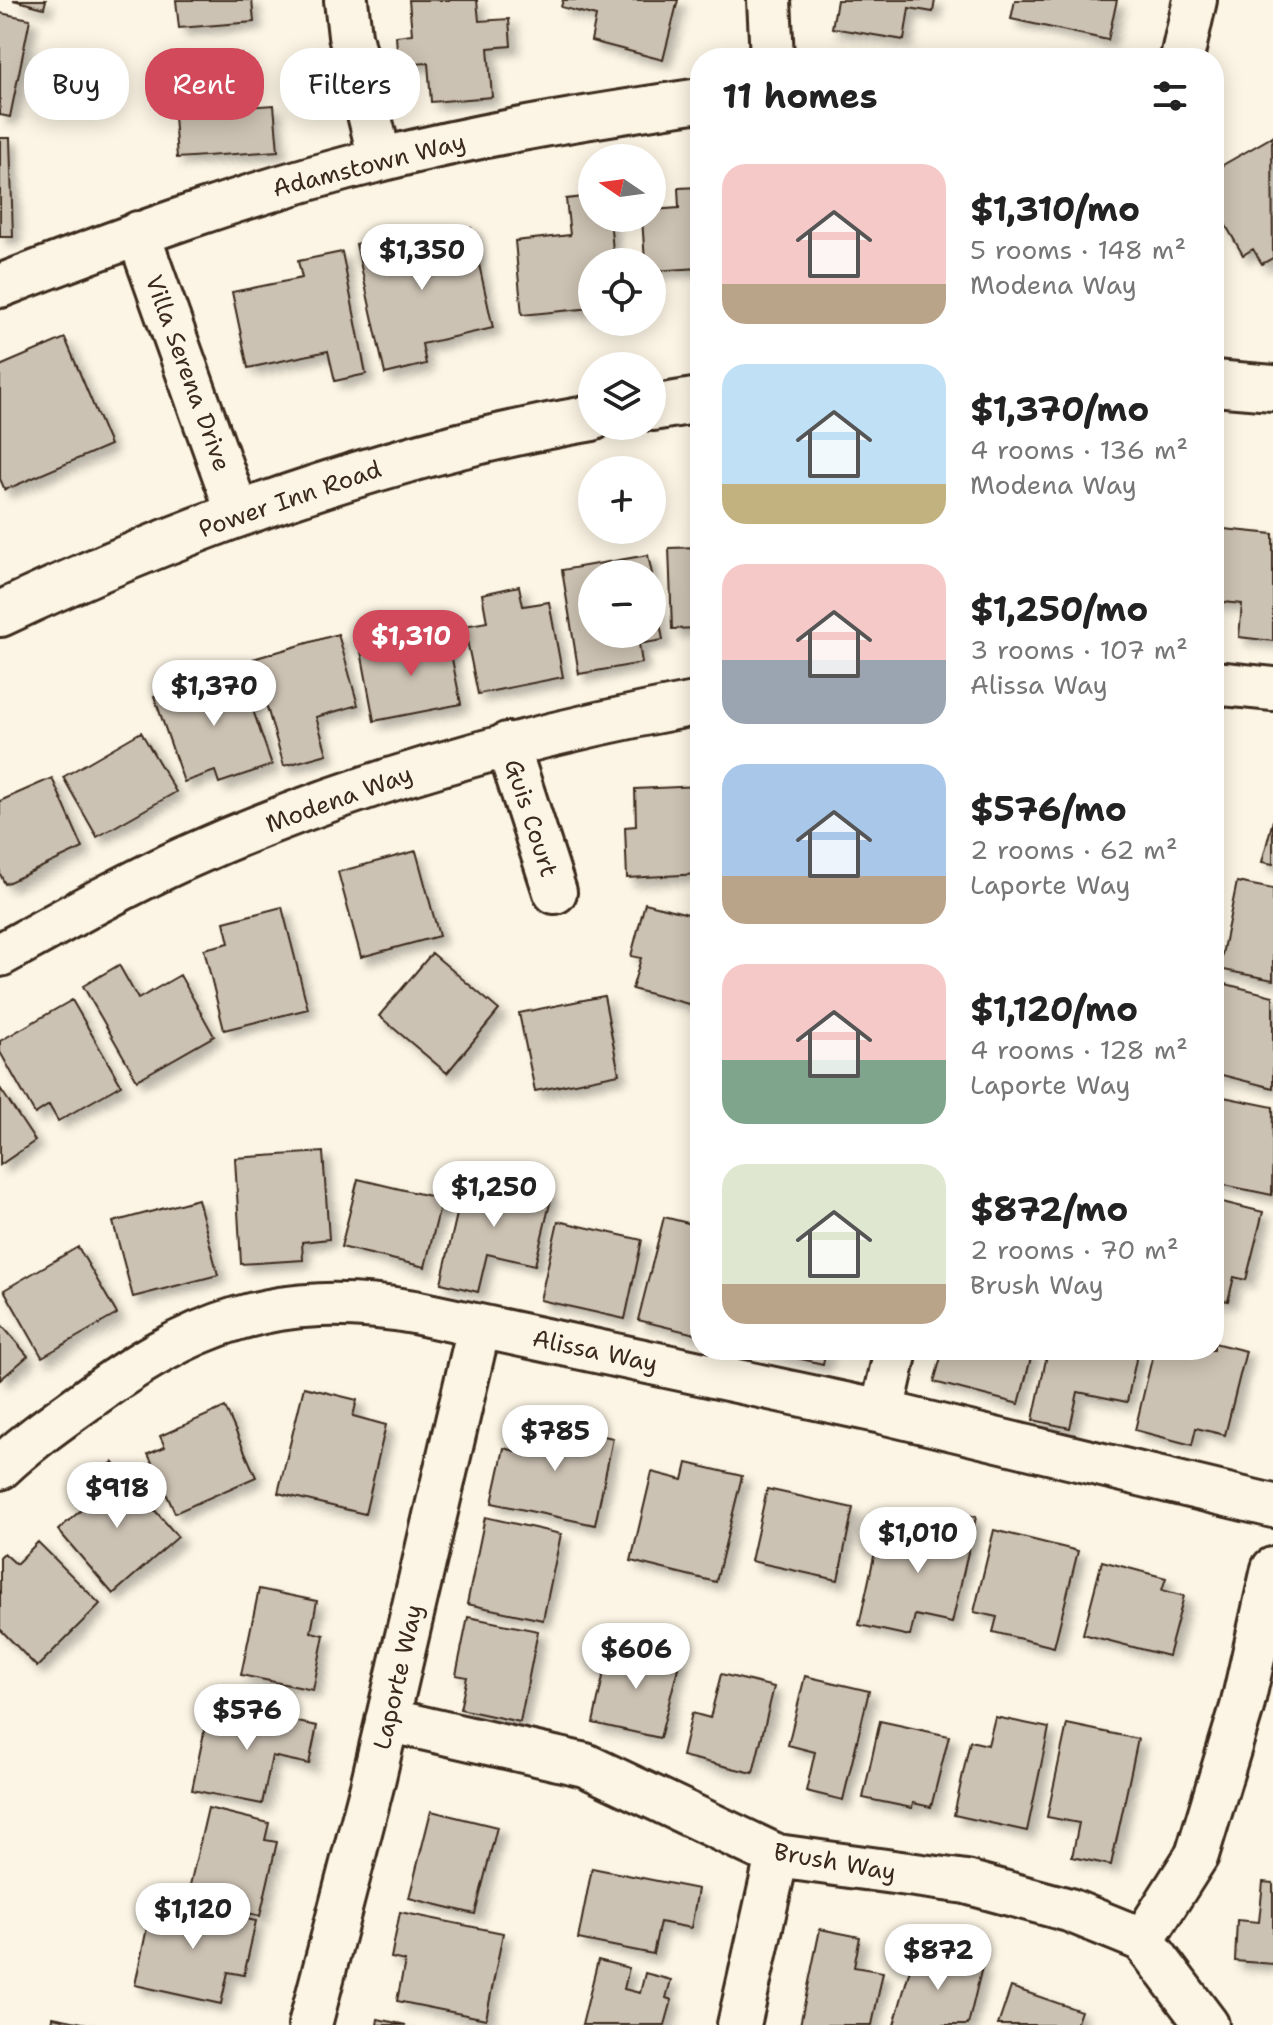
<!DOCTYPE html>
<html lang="en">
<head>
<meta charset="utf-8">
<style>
  :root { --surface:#fff; --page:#f6f6f6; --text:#222; --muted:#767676; --accent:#d1495b }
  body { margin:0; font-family:"Shantell Sans",sans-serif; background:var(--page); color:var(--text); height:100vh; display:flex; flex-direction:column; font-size:30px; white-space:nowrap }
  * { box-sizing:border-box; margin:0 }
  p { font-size:26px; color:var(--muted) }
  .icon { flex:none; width:44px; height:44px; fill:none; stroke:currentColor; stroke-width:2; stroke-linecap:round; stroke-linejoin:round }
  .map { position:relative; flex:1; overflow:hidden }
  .drawer { position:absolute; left:690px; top:48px; width:534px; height:1312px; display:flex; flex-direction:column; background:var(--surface); border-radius:32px; box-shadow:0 4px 20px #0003 }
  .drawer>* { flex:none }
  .banner { position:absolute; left:24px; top:48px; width:546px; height:72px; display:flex; gap:16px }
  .needle { width:52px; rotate:283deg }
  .buttons { position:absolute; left:578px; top:144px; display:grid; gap:16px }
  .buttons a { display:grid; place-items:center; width:88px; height:88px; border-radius:50%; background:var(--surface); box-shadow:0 4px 20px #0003; font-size:40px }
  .price { position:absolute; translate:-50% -68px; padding:0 18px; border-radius:28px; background:#fff; color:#222; font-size:26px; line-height:52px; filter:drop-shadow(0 2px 4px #0008) }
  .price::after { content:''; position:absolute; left:50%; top:48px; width:24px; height:18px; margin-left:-12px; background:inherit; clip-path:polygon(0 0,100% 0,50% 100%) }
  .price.active { background:var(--accent); color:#fff }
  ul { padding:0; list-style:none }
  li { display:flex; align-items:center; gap:24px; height:200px; padding:0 32px }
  li span { display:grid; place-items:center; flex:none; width:224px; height:160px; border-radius:24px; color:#555 }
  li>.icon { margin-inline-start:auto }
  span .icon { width:96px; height:96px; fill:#fffc; stroke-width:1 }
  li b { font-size:34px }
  h2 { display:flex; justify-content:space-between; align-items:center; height:96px; padding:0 32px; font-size:34px }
  .pill { padding:0 28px; border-radius:32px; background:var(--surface); box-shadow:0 4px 20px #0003; font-size:28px; line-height:72px }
  .pill.active { background:var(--accent); color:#fff }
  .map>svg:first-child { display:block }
</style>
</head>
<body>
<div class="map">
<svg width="1273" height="2025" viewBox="0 0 1273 2025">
  <defs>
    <filter id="shadow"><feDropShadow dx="7" dy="7" stdDeviation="4" flood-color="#0004"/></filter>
  </defs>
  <rect width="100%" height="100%" fill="#fcf5e5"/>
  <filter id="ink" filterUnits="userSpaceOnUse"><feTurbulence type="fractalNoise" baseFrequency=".0125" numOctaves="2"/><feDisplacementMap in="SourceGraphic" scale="16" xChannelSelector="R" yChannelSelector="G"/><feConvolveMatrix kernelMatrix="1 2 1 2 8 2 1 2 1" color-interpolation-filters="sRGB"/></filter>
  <g filter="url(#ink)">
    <path fill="#ccc2b3" stroke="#3b2a1e" stroke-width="2" filter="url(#shadow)" d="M13,0H46L44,8Z
      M176,0H252L254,22L179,28Z
      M409,0H477L479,21L509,19L511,46L488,48L492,97L431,102L428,63L398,65L396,36L412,34Z
      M563,0H678L663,60L591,41L596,16L561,7Z
      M837,0H935L933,12L909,8L904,40L832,28Z
      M1015,0H1117L1108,40L1011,19Z
      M0,13L30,19L10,117L0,115Z
      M241,54L244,107L274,105L278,151L177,158L170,59Z
      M1272,137L1273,258L1262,264L1253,249L1243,255L1214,205V170Z
      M0,138H10L13,237H0Z
      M700,187V268L652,271V262H645L642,218H652V210L679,208L678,188Z
      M592,196V218H610L614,262H592V308L522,315L515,241L570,235L566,199Z
      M434,226L436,236L471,228L493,328L422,344L426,364L385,374L356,244Z
      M342,252L366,374L335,381L328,351L248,368L232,292L302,278L298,261Z
      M65,338L110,445L5,490L0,479V366Z
      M1214,528L1273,534V641L1239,637L1242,604L1214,601Z
      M700,547V628L672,629L669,548Z
      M648,555L652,574H592V634H652V577L663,640L639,644L642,663L579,674L562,570Z
      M519,586L523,606L549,602L563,677L478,694L464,626L487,622L482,594Z
      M338,634L358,705L316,717L327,754L284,766L253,659Z
      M447,634L461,704L374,721L361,651Z
      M238,667L272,765L219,783L215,771L184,782L154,696Z
      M141,732L176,792L97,837L63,777Z
      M52,778L83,848L5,884L0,874V801Z
      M700,786V874L627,878L625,827L636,826L635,789Z
      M1273,820V864L1262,862Z
      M416,851L439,936L361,957L338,872Z
      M1237,882L1273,889V980L1219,969Z
      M645,903L700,917V1007L632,989L641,958L631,956Z
      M282,907L308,1009L224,1030L204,949L229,943L224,922Z
      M432,953L499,1010L447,1073L379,1016Z
      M119,965L138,999L180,975L214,1036L137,1080L83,986Z
      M1214,981L1273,996V1088L1214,1073Z
      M604,996L619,1074L535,1091L519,1013Z
      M72,1000L121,1085L58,1121L49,1105L35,1114L0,1052V1041Z
      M0,1088L35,1141L0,1165Z
      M1214,1095L1273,1107L1272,1195L1214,1183Z
      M323,1152L329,1239L302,1242L303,1260L241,1264L235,1158Z
      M466,1175L552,1195L535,1265L487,1254L478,1292L441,1283Z
      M358,1179L442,1199L425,1267L341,1247Z
      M198,1199L218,1275L133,1297L113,1222Z
      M1214,1200L1263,1212L1246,1280L1234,1277L1228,1301L1214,1298Z
      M664,1217L700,1226L699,1335L638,1320Z
      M558,1221L642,1240L625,1319L540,1300Z
      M78,1247L117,1314L42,1357L4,1290Z
      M0,1323L28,1356L0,1380Z
      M1214,1343L1246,1351L1225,1435L1196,1428L1192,1445L1135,1430L1154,1350H1214Z
      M762,1350H826L823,1364Z
      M943,1350H1033L1019,1404L934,1382Z
      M1048,1350H1138L1127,1402L1078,1392L1070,1428L1033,1420Z
      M304,1387L357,1400L353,1416L386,1425L365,1514L278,1493Z
      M225,1407L256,1477L175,1513L148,1454L165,1447L160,1436Z
      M527,1419L613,1438L595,1525L492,1503L504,1448L519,1452Z
      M113,1462L178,1537L113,1594L58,1530L94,1499L84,1487Z
      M687,1463L742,1476L716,1582L631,1561L652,1472L683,1480Z
      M767,1489L853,1508L838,1580L751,1561Z
      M936,1508L976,1517L952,1623L915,1615L910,1636L859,1625L880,1529L907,1535L904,1546L926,1550Z
      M485,1517L561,1534L543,1620L467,1604Z
      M994,1530L1078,1551L1054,1647L993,1632L997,1617L974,1612Z
      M38,1542L100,1604L37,1667L0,1629V1557L4,1553L16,1564Z
      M1102,1561L1166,1578L1162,1590L1184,1596L1168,1656L1083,1634Z
      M259,1589L317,1601L311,1632L324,1635L313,1690L241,1675Z
      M468,1617L538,1631L520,1722L460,1709L467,1677L456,1675Z
      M610,1644L680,1660L660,1738L593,1723Z
      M721,1674L774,1687L753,1773L682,1756L692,1713L710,1718Z
      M805,1676L869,1691L843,1800L806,1791L815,1752L788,1745Z
      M210,1704L317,1726L309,1764L272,1756L262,1804L192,1790Z
      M995,1717L1049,1728L1027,1831L954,1815L970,1741L988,1745Z
      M880,1721L949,1736L931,1807L913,1803L912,1808L863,1798Z
      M1067,1724L1138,1739L1111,1865L1072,1857L1079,1823L1047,1817Z
      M208,1808L269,1823L265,1840L277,1842L260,1916L187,1898Z
      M431,1811L497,1827L475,1914L409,1898Z
      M592,1868L698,1889L691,1928L660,1922L653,1954L578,1939Z
      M1263,1882L1273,1883V1964L1235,1961L1237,1920L1259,1922Z
      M153,1899L256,1921L244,1975L228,1972L221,2004L135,1985Z
      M400,1912L503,1933L486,2019L397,2001L405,1961L391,1958Z
      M820,1929L860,1937L854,1967L883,1972L872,2025H800Z
      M915,1951L982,1967L968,2025H894Z
      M598,1960L629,1968L624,1989L640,1993L645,1973L671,1980L666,1998L672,2000L665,2025H582Z
      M1011,1987L1081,2011L1076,2025H998Z
      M53,2017L92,2025H52Z
      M378,2019L406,2025H377Z"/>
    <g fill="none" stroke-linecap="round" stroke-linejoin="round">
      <g stroke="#3b2a1e" stroke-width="48">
        <path id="minor" d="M346,0L350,36L380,159
          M769,0L772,58
          M1182,58L1195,0
          M138,233L238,514
          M0,286C124,238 249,192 379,160C485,133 592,116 700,100
          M1214,683L1273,689
          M507,744L555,892
          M0,955C60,922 120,888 183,859C348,784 522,736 700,703
          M882,1412L896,1350
          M0,1468C25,1444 53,1424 81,1404C191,1322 276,1289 414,1312L882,1412L1273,1506
          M387,1720L585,1765L777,1856L966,1882L1069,1910L1143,1940L1207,2025
          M1143,1940L1197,1855L1242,1707L1273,1569
          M310,2025L372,1786L479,1327
          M739,2025L777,1856"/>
      </g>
      <g stroke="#3b2a1e" stroke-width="50">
        <path id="secondary" d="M1214,383L1273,388
          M652,408L700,400
          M0,614C188,526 387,453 592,418"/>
      </g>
      <use href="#minor" stroke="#fcf5e5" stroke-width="42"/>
      <use href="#secondary" stroke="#fcf5e5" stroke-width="44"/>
    </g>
  </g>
  <g text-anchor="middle" stroke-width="6" stroke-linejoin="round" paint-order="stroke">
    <g font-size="24" fill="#3b2a1e" stroke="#fcf5e5">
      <text transform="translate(369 165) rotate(-14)" y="8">Adamstown Way</text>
      <text transform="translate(188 373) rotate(70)" y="8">Villa Serena Drive</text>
      <text transform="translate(290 499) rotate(-19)" y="8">Power Inn Road</text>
      <text transform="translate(339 799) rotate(-20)" y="8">Modena Way</text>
      <text transform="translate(531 818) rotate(72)" y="8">Guis Court</text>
      <text transform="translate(595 1351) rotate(12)" y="8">Alissa Way</text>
      <text transform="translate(398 1677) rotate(-77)" y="8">Laporte Way</text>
      <text transform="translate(835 1862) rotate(10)" y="8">Brush Way</text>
    </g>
  </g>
</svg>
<div class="buttons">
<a><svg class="needle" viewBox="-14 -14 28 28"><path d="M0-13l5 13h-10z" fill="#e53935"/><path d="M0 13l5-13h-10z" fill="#767676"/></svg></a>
<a><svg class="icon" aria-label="locate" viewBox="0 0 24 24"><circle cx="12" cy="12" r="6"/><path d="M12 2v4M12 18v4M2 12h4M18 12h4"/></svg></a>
<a><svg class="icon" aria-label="layers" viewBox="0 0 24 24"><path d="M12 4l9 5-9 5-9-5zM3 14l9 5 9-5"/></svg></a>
<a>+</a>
<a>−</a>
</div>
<b class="price" style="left:422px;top:292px">$1,350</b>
<b class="price active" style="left:411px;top:678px">$1,310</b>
<b class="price" style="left:214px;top:728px">$1,370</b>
<b class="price" style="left:494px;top:1229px">$1,250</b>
<b class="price" style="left:555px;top:1473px">$785</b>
<b class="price" style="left:117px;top:1530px">$918</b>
<b class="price" style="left:918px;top:1575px">$1,010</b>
<b class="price" style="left:636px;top:1691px">$606</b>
<b class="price" style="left:247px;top:1752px">$576</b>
<b class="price" style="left:193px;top:1951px">$1,120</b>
<b class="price" style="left:938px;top:1992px">$872</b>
<div class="banner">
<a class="pill">Buy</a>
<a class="pill active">Rent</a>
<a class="pill">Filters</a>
</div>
<section class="drawer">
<h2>11 homes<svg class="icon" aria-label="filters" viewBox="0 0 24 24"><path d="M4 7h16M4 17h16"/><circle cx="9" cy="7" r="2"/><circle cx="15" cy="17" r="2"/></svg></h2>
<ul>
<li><span style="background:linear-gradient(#f6c9c9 75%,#b9a48a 0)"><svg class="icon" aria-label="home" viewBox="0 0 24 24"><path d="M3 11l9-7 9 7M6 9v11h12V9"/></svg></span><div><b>$1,310/mo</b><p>5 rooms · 148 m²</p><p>Modena Way</p></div></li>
<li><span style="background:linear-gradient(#bfe0f5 75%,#c2b280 0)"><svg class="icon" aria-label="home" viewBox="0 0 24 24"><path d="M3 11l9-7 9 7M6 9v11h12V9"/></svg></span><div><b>$1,370/mo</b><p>4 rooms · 136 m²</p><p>Modena Way</p></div></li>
<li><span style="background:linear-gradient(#f6c9c9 60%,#9aa5b1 0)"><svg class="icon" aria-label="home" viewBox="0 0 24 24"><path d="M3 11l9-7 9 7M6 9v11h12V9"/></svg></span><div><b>$1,250/mo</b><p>3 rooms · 107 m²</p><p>Alissa Way</p></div></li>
<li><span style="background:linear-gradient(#a9c7e8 70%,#b9a48a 0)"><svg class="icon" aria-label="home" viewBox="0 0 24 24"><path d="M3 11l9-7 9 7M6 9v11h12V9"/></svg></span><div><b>$576/mo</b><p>2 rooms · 62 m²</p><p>Laporte Way</p></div></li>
<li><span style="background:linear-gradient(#f6c9c9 60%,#7fa58c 0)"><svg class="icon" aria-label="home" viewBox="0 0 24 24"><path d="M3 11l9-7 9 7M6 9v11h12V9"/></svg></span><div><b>$1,120/mo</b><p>4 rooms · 128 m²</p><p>Laporte Way</p></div></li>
<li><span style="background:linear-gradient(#dfe7d0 75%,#b9a48a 0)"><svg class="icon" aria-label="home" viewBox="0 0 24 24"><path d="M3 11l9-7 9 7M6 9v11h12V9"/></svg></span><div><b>$872/mo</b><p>2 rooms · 70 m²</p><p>Brush Way</p></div></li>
</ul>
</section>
</div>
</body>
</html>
